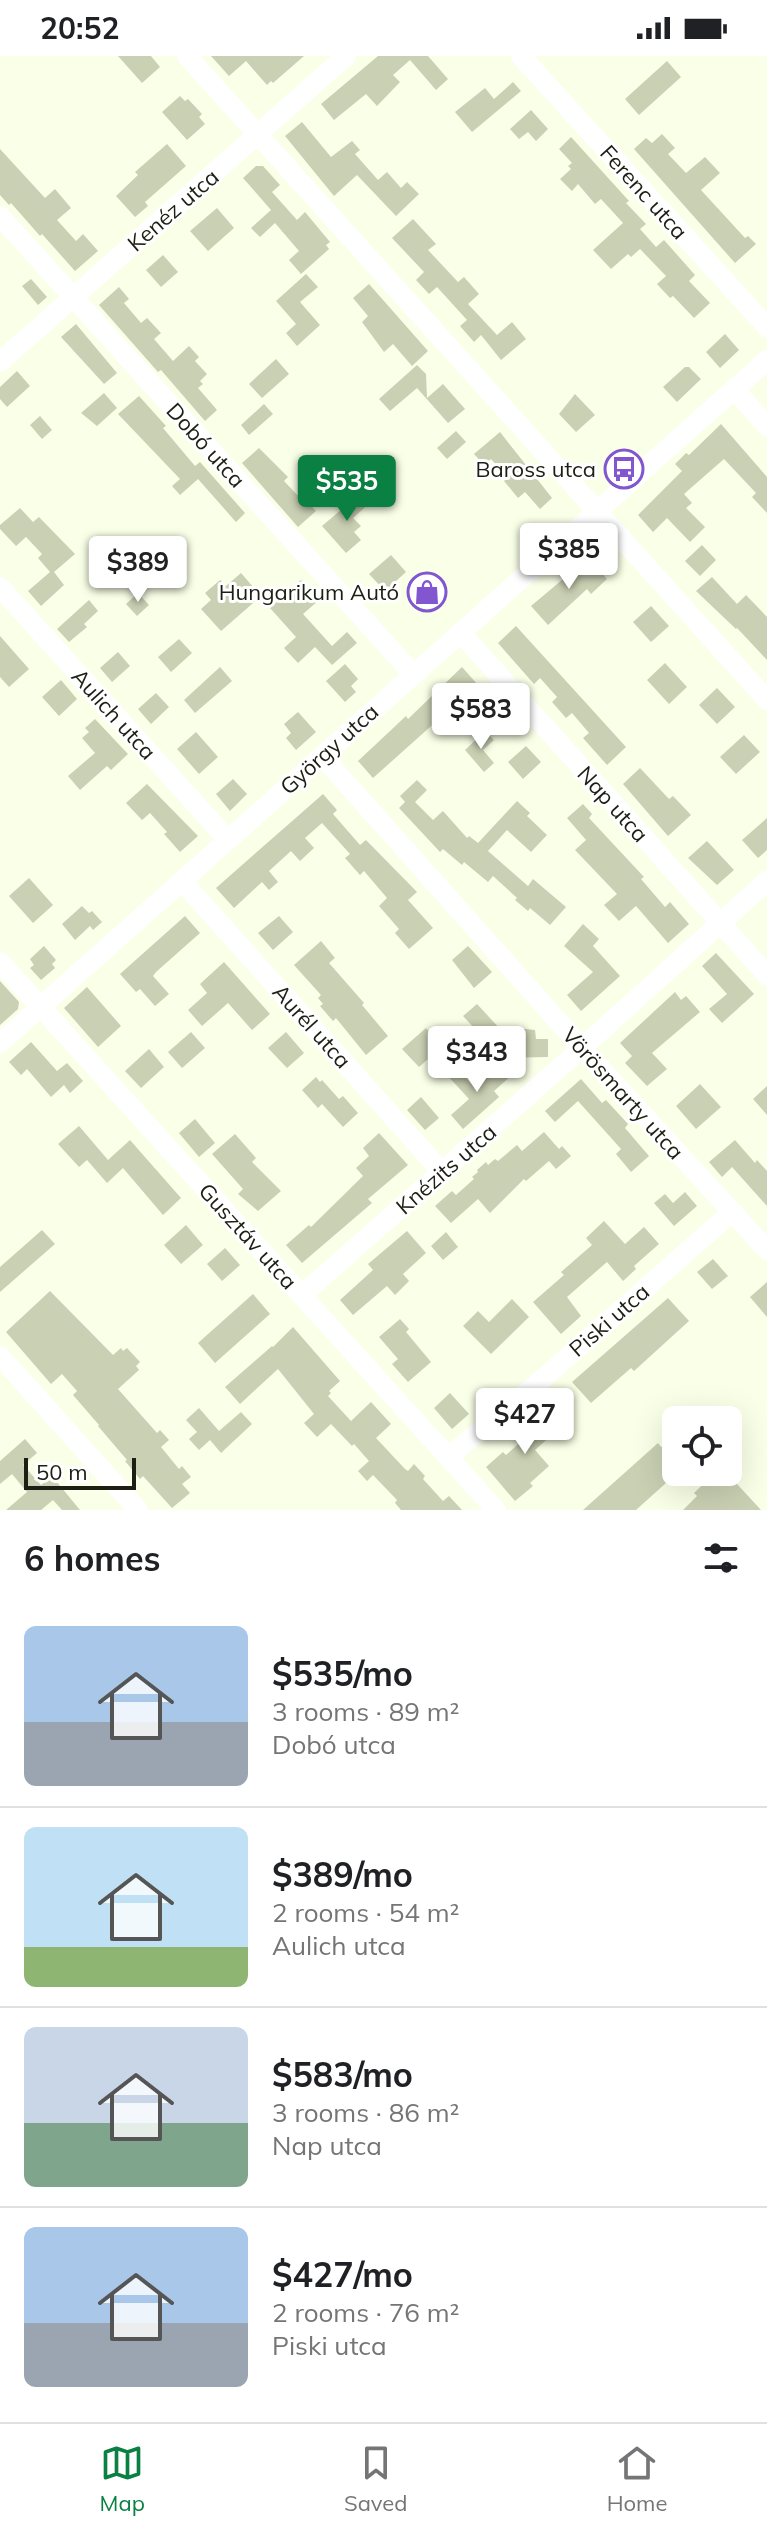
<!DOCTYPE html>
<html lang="en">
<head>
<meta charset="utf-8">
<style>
  :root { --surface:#fff; --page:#f6f6f6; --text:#202124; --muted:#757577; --line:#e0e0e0; --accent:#0b8043 }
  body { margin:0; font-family:Mulish,sans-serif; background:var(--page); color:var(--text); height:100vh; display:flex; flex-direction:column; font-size:30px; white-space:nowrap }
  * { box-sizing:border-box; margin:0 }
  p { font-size:26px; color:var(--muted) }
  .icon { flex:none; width:44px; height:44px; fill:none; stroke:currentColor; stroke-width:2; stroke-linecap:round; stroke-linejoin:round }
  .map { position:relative; height:1454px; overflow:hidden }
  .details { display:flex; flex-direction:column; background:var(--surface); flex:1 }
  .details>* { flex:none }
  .buttons { position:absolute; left:662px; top:1350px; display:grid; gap:16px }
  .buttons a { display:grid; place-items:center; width:80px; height:80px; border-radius:12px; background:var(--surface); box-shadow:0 8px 32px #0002; font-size:40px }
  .scale { position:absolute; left:24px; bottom:20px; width:112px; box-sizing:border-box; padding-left:8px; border:4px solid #1d1f14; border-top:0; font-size:22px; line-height:28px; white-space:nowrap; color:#1d1f14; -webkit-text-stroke:6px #fff; paint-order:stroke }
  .price { position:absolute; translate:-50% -68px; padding:0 18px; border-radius:8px; background:#fff; color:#222; font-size:26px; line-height:52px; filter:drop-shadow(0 2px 4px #0008) }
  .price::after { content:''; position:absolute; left:50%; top:48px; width:24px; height:18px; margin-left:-12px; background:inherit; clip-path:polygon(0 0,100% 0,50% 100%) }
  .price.current { background:var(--accent); color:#fff }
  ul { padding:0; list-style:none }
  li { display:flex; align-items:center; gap:24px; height:200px; padding:0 24px }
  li+li { border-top:2px solid var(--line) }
  li span { display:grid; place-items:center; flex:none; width:224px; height:160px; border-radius:12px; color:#555 }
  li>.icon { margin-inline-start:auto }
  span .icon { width:96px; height:96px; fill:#fffc; stroke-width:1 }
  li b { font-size:34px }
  h2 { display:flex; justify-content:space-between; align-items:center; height:96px; padding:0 24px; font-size:34px }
  .status { display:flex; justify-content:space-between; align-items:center; height:56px; padding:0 40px; background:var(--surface); direction:ltr }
  .status svg { height:22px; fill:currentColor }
  .dock { display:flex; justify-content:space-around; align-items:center; height:112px; border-top:2px solid var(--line); background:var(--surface); font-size:22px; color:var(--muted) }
  .dock a { display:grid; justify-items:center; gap:4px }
  .dock .current { color:var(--accent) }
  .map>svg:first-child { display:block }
</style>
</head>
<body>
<div class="status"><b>20:52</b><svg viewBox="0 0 49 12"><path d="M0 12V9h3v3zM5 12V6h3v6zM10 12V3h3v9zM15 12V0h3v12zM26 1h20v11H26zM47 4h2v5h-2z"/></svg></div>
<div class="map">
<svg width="767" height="1454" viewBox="0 0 767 1454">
  <rect width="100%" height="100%" fill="#faffe7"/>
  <path fill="#cad0b3" d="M118,0H151L160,11L142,27Z
    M211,0H304L273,27L271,25L267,29L246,5L229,20Z
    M378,0H428L448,23L436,34L410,4L393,19L400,26L377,50L366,38L334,64L321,48Z
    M667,5L681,21L639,59L625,43Z
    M513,26L521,35L472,76L455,56L485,32L494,43Z
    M180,40L185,45L188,43L202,58L199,61L205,68L187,84L162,56Z
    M531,54L548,73L536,85L528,76L519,83L510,73Z
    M302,66L331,101L352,85L360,94L355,98L378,124L387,116L401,132L407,126L419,138L396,160L357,119L334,140L285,80Z
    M662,78L675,92L668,98L686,117L705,101L720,117L701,134L745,182L748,180L756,188L735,207L634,93L646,82L652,87Z
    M571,81L629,145L626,147L646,168L640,173L656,191L664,184L695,219L689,225L710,247L694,262L673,240L670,242L657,228L666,220L640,193L631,201L628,198L611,213L593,194L623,167L601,143L595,148L578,128L572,135L560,123L571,113L568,110L572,107L559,93Z
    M167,88L186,110L145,146L148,150L135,161L116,140L138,119L135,116Z
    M0,93L45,142L55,133L71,152L57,164L76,185L83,178L98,195L75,215L42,178L40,180L11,147L9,149L0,139Z
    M256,110H263L280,129L272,136L297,164L305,156L330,186L326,189L329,193L301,218L289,204L299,195L275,167L260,181L251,172L271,154L243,122Z
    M217,152L234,172L208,195L190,175Z
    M413,163L436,188L428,194L458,226L464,221L479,238L468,248L497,279L512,266L526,283L501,304L481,279L474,286L460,270L467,264L437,231L429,238L416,224L424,216L392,182Z
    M163,199L178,216L161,231L146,214Z
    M306,218L318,231L300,246L320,269L297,290L286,277L296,268L276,245Z
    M31,223L47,241L38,249L22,230Z
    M369,228L428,295L412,310L393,288L384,296L362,266L368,260L353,242Z
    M119,231L129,243L124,247L141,267L147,262L161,277L154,283L173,305L189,290L199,301L195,305L207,318L200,325L203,328L198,332L217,354L205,365L161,314L158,316L99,249Z
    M76,268L117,317L104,328L61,281Z
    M725,278L739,294L720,312L706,296Z
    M276,303L289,318L262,342L249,328Z
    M417,309L426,318L427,342L443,328L465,353L448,367L417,332L390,355L379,343Z
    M685,311H689L701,323L677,346L663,331Z
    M17,315L30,330L7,351L0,343V331Z
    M104,337L117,352L97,370L81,357Z
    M575,338L595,359L576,376L559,358Z
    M139,340L166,370L163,372L195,410L200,406L245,457L236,466L198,423L180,439L172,430L180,423L118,358Z
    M264,348L273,358L249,379L241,369Z
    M40,360L52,374L42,383L30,369Z
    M721,368L767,421V457L752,441L756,437L724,403L684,438L692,447L686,452L705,471L690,486L667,462L653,476L638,459L682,415L675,408L686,397L689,399Z
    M456,375L466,386L447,403L437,392Z
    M500,376L552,442L540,453L525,436L518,442L504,425L508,422L491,403L484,409L474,398Z
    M259,392L288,421L284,425L302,444L304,442L316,455L298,471L242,407Z
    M362,436L371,446L353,462L361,470L354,476L361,484L346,497L322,470Z
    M20,452L33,466L39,461L75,498L54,516L64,529L41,550L28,535L50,516L38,502L42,498L26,481L16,490L0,473V469Z
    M702,489L716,504L700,520L685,505Z
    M391,499L406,516L385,535L369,518Z
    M588,502L607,523L591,538L587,533L548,569L531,550Z
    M241,517L261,540L221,575L201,553L211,544L205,537L220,524L226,530Z
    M431,521L443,534L439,538L441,540L426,554L412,538Z
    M712,521L737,548L746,539L767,561V604L737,572L736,573L696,535Z
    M301,524L319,544L303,558L332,590L347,576L357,587L332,609L315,591L298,607L284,592L296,581L270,552Z
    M138,537L149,549L137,560L126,548Z
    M89,544L98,555L84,568L87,571L69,586L57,573Z
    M651,550L669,570L651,586L633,566Z
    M516,570L626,691L607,709L583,682L589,677L572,657L566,662L552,646L557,641L540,622L534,628L498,587Z
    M0,580L29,613L9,631L0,621Z
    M179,583L192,597L171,616L158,601Z
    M118,596L130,610L112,626L100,612Z
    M665,607L687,631L669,648L647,624Z
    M345,608L358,623L351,630L356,636L345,646L326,625Z
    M220,611L232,625L195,657L184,644Z
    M462,611L478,629L453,651L461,661L448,673L439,663L373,722L358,705L406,660L408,663Z
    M61,624L77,643L59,660L42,641Z
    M717,632L735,651L717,668L699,649Z
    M156,637L169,651L151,668L138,653Z
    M298,656L316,676L296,694L286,682L291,677L284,668Z
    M95,663L128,698L111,714L107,710L80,734L68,720L95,697L82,682L89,676L85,672Z
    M485,675L494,684L483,694L494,707L484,716L465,694Z
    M196,676L218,701L199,718L177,693Z
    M744,679L760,696L736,718L720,701Z
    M526,690L541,706L523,723L508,706Z
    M640,712L669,743L673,740L691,759L668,780L623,728Z
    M233,723L247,738L230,755L216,738Z
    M417,724L427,734L415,746L433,764L443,755L467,782L469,780L478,787L517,745L530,757L527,760L547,779L531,796L507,774L488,795L528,830L533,823L566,851L550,869L530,852L528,855L515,844L517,842L493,820L488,826L464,806L462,809L443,793L440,796L399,752L405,746L400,740Z
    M147,728L198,780L180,796L164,778L167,776L150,757L142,764L126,747Z
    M323,738L337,754L333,758L360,789L366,784L417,836L408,844L433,872L409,893L395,877L399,873L379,850L387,842L364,815L360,819L345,802L350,798L322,767L305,782L314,792L300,805L291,795L269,815L278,826L269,834L262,826L234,852L216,832Z
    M583,748L592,758L589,762L644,821L641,823L665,851L670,846L689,868L668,887L636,850L619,865L604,849L617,838L575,794L586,784L567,762Z
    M767,762V794L758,802L742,784Z
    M707,785L734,814L717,829L688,802Z
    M29,822L53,849L33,867L9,840Z
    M82,850L89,857L92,855L102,866L93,874L90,870L75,884L62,868Z
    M185,860L200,877L156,916L153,920L169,938L155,950L140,933L136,936L120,918Z
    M279,860L293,876L273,894L258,877Z
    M583,868L599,883L593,890L620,920L581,955L567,939L593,916L564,890Z
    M321,885L335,902L329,907L364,947L362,949L388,980L366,999L336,962L333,965L320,950L323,948L318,942L321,939L294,909Z
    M44,890L56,904L52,908L55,912L41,924L30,912L34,909L30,903Z
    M468,890L492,916L474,932L452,904Z
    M716,897L754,938L722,967L709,953L727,938L702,910Z
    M224,906L270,958L252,974L228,947L202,970L188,954L207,937L200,928Z
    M0,925L19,946L18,953L0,969Z
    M87,931L121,970L98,991L64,952Z
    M675,936L681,944L686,940L700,956L652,997L667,1013L647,1030L625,1007L632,1000L620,987Z
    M477,948L514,988L516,972L535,974L536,983H548V1001L502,1002L463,960Z
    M426,972L442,991L419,1011L402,993Z
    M191,976L205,992L182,1012L168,996Z
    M286,976L304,997L287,1012L268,992Z
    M31,986L57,1015L67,1007L83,1025L70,1037L64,1029L51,1041L27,1013L21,1019L9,1006Z
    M149,993L164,1011L141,1032L125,1015Z
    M502,1008L512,1019L494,1035L499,1041L463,1073L451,1059L469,1043L447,1019L456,1011L475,1032Z
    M316,1021L320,1026L322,1024L339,1043L343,1040L358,1057L343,1071L322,1048L318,1052L302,1034Z
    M581,1023L602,1047L606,1044L628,1068L625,1072L649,1100L631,1116L616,1098L621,1093L578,1045L555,1066L545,1055Z
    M700,1028L721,1051L696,1073L676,1050Z
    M767,1030V1059L753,1043Z
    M421,1041L439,1062L425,1074L407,1054Z
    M195,1063L215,1087L199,1101L179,1077Z
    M79,1070L108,1104L130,1084L181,1142L163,1159L123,1112L107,1127L87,1104L79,1111L58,1088Z
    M544,1076L559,1093L562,1090L571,1100L556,1113L549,1105L526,1125L524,1123L490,1157L478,1143L451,1167L435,1150L452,1135L456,1139L474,1123L472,1121L478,1116L477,1114L486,1106L488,1109L495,1103L498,1105L517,1089L522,1095Z
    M379,1077L408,1109L368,1143L372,1147L302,1207L286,1189L309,1169L311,1171L363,1120L356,1112L369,1100L363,1092Z
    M235,1078L256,1102L252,1106L281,1135L258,1155L238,1138L243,1133L212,1098Z
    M735,1084L755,1107L757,1104L767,1115V1150L732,1111L722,1121L709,1106Z
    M685,1136L697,1150L674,1170L654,1147L665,1138L673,1147Z
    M604,1165L625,1188L644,1171L659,1188L634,1210L636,1213L623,1225L607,1206L567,1241L581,1260L561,1278L533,1246L564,1219L561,1216L592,1189L586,1182Z
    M186,1169L203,1189L181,1208L164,1189Z
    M42,1174L55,1188L0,1236V1211Z
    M407,1175L426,1197L403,1218L409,1225L395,1239L387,1230L353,1259L340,1244L373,1214L368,1208Z
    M446,1176L458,1191L443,1204L431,1190Z
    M225,1192L240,1209L222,1225L207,1208Z
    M713,1203L728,1220L712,1233L697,1216Z
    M767,1226V1261L750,1241Z
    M50,1235L113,1299L121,1292L123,1295L127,1292L140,1306L136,1310L139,1314L118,1333L157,1377L160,1374L169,1384L161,1391L179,1413L182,1410L191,1421L182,1428L190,1437L172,1452L143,1420L140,1423L125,1405L127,1404L98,1370L99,1369L73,1339L77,1335L62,1318L51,1328L6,1276Z
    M253,1238L270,1258L215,1307L198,1287Z
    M668,1242L689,1265L634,1315L631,1312L591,1347L572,1326Z
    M512,1243L529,1261L491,1298L463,1270L478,1255L489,1266Z
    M400,1263L409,1273L406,1276L431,1306L408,1326L392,1308L398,1303L379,1281Z
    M293,1271L340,1325L329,1335L331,1337L328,1340L351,1365L371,1346L391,1368L376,1382L405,1413L408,1415L414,1408L425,1420L423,1423L443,1445L449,1440L462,1454H401L395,1447L397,1444L373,1419L367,1425L358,1415L369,1405L354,1388L352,1390L331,1368L317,1381L304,1367L314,1358L278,1313L240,1348L225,1331L272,1290L273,1291Z
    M450,1337L469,1358L452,1373L434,1352Z
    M545,1349L563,1369L535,1394L549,1410L530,1427L533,1430L515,1445L486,1411L503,1396L506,1399L535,1373L528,1365Z
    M199,1352L219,1375L241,1356L252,1368L221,1397L210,1384L199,1394L189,1383L197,1376L186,1364Z
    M676,1377V1418L636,1454H583L658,1387L661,1391Z
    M25,1383L37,1397L23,1409L41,1429L52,1420L80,1454H62L53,1444L41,1454H6L27,1436L12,1418L0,1428V1405Z
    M716,1416H726L761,1454H683L697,1440L694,1437Z"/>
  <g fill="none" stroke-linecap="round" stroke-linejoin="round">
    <path stroke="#fff" stroke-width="20" d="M187,0L767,644
      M521,0L767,271
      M0,160L413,618
      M0,306L346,0
      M734,333L767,370
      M0,531L228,784
      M460,576L767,919
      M322,700L582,992L767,1194
      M182,825L442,1116
      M0,906L496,1454
      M0,987L767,304
      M302,1239L582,992L767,825
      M0,1300L138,1454
      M448,1401L537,1328L732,1156"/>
  </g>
  <defs>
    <g id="bus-ring" transform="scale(2)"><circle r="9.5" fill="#fff" stroke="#8156cf" stroke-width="1.5"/><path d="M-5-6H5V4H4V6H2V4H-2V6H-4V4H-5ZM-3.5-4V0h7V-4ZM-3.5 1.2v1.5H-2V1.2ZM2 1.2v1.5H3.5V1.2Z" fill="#8156cf"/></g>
    <g id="shop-ring" transform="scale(2)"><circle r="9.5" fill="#fff" stroke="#8156cf" stroke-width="1.5"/><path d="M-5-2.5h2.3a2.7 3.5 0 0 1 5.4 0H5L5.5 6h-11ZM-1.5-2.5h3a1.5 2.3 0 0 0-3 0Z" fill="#8156cf"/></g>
  </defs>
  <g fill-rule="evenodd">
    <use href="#bus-ring" x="624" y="413"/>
    <use href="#shop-ring" x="427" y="536"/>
  </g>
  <g text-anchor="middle" stroke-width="6" stroke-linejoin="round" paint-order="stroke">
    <g font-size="22" fill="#1d1f14" stroke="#fff">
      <text transform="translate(644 136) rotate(48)" y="8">Ferenc utca</text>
      <text transform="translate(173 154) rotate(-41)" y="8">Kenéz utca</text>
      <text transform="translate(206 389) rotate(48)" y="8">Dobó utca</text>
      <text transform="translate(114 658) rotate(48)" y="8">Aulich utca</text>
      <text transform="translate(329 693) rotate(-42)" y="8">György utca</text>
      <text transform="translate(613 748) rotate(48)" y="8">Nap utca</text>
      <text transform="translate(312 970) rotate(48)" y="8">Aurél utca</text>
      <text transform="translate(623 1037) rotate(48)" y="8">Vörösmarty utca</text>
      <text transform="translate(446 1113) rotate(-41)" y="8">Knézits utca</text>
      <text transform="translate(248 1180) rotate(48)" y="8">Gusztáv utca</text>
      <text transform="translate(609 1264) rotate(-41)" y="8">Piski utca</text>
    </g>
    <g font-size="22" fill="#1d1f14" stroke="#fff" text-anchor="end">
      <text x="596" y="421">Baross utca</text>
      <text x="399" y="544">Hungarikum Autó</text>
    </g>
  </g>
</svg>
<div class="buttons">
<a><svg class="icon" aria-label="locate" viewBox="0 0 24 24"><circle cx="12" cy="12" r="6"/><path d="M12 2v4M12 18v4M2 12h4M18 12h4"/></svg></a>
</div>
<div class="scale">50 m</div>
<b class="price current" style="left:347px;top:467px">$535</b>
<b class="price" style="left:569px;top:535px">$385</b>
<b class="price" style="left:138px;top:548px">$389</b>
<b class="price" style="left:481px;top:695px">$583</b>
<b class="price" style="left:477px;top:1038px">$343</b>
<b class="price" style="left:525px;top:1400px">$427</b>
</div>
<section class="details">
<h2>6 homes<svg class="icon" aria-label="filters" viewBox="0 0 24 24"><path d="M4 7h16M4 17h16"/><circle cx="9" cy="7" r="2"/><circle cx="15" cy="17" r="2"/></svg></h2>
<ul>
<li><span style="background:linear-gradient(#a9c7e8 60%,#9aa5b1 0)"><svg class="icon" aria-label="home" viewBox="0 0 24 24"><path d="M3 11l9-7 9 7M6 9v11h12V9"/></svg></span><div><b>$535/mo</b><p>3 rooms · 89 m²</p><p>Dobó utca</p></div></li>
<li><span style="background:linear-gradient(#bfe0f5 75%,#8fb573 0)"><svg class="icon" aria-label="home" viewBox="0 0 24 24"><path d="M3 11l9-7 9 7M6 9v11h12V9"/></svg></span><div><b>$389/mo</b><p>2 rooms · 54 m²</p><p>Aulich utca</p></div></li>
<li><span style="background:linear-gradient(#c9d6e8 60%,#7fa58c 0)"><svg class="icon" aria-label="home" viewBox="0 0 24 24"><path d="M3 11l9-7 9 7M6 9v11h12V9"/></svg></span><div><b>$583/mo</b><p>3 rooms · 86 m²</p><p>Nap utca</p></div></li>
<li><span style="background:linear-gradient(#a9c7e8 60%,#9aa5b1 0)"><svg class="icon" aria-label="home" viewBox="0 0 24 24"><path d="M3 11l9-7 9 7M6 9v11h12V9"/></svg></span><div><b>$427/mo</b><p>2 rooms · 76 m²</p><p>Piski utca</p></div></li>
</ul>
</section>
<nav class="dock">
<a class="current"><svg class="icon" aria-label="map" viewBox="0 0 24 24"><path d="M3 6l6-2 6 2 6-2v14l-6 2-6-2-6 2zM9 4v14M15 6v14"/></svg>Map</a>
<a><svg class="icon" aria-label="saved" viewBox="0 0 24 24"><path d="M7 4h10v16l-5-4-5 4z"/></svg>Saved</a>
<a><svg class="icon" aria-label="home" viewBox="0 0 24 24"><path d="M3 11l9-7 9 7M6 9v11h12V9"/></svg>Home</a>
</nav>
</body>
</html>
